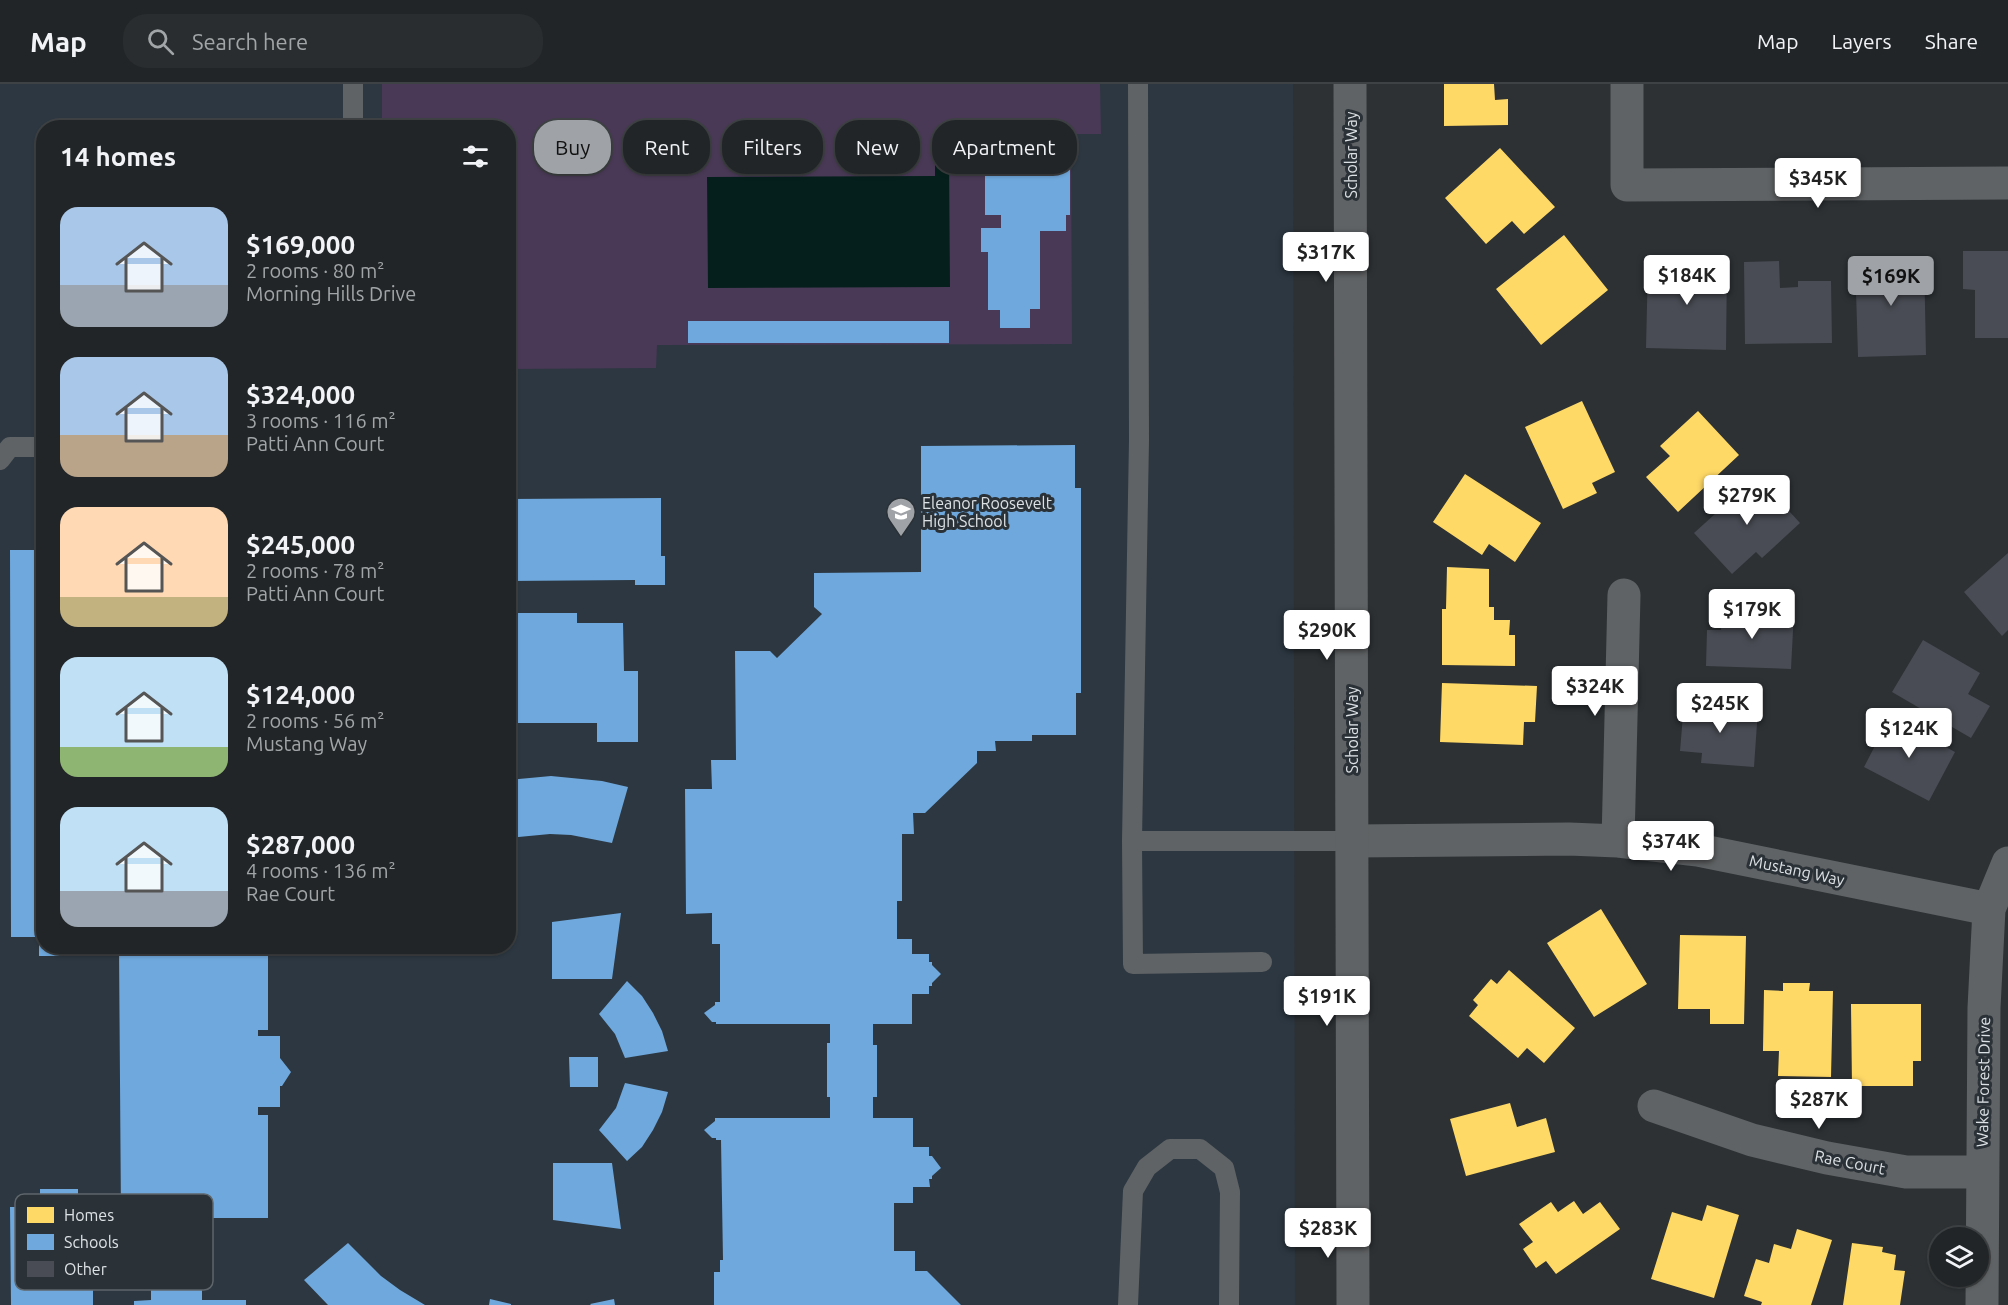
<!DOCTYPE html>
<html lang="en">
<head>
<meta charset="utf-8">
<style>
  :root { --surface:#222527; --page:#2a2d2f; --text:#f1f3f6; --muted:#a2a5a7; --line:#3f4244; --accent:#9fa3a7 }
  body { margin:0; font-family:Ubuntu,sans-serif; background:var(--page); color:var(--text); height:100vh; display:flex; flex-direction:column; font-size:22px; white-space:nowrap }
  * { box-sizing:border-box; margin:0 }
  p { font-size:20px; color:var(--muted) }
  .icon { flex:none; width:33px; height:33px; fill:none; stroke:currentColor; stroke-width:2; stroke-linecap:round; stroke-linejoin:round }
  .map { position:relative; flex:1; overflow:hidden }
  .details { position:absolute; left:36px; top:36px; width:480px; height:834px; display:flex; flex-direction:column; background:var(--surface); border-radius:24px; box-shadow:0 2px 4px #0004,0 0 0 2px var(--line) }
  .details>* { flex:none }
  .top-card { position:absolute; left:534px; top:36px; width:570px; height:54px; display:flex; gap:12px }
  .fabs { position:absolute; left:1929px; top:1143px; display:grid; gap:12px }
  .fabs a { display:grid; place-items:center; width:60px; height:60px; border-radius:50%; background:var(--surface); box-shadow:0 2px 4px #0004,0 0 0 2px var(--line); font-size:30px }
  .price { position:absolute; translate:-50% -51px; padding:0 14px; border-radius:6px; background:#fff; color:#222; font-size:20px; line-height:39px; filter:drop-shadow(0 2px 3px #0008) }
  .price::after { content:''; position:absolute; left:50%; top:36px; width:18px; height:14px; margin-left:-9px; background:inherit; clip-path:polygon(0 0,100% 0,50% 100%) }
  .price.selected { background:var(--accent); color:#111 }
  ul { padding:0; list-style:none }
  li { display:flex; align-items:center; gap:18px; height:150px; padding:0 24px }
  li span { display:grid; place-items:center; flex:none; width:168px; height:120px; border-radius:18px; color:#555 }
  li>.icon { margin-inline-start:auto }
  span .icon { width:72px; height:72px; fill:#fffc; stroke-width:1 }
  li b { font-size:26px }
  h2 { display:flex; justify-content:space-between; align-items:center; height:72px; padding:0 24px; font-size:26px }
  .tag { padding:0 21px; border-radius:24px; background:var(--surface); box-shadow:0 2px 4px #0004,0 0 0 2px var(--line); font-size:21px; line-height:54px }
  .tag.selected { background:var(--accent); color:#111 }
  header { display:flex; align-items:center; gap:36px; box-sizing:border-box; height:84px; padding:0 30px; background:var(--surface); border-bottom:2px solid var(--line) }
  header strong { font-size:28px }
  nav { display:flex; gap:33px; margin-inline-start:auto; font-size:21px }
  .search { width:420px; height:54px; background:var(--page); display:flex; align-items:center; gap:15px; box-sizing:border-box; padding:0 21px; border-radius:24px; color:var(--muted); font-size:22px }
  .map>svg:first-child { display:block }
</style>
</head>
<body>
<header>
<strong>Map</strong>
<div class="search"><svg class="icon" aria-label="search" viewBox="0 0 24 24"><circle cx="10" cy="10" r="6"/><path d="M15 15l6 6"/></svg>Search here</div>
<nav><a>Map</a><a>Layers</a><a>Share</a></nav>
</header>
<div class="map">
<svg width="2008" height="1221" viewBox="0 0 2008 1221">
  <rect width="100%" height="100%" fill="#2d3134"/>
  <path fill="#2c3741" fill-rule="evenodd" d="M0,0H1293L1295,1221H0ZM44,44H508V862H44Z"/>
  <path fill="#493956" d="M382,0H1100L1101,50H1071L1072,260L657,261L656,284L509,285L508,44H382Z"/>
  <path fill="#05201c" d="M935,71H949L950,203L708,204L707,93L935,92Z"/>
  <path fill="#ffd966" d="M1444,0H1494L1495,16L1508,15V41L1444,42Z
    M1500,64L1555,123L1524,150L1512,137L1486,160L1445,114Z
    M1564,151L1608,206L1541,261L1496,205Z
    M1582,317L1615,388L1592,399L1597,409L1563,425L1525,343Z
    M1698,327L1739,371L1678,428L1646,393L1670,372L1660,362Z
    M1465,390L1541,439L1515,478L1489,460L1482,471L1433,438Z
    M1447,483L1489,485V523H1494V536H1510L1509,551H1515V582L1442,581V525H1446Z
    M1442,599L1537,602L1535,638H1524L1523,661L1440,658Z
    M1601,825L1647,900L1594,933L1547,859Z
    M1680,851L1746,852L1744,940H1710V925H1678Z
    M1509,886L1575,944L1544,979L1527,964L1518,974L1469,932L1478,921L1473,916L1491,895L1497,900Z
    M1783,899H1810L1809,907H1833L1831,993L1778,992L1779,967H1763L1764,906L1783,907Z
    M1851,920H1921V977H1913V1002H1852Z
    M1510,1019L1517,1043L1546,1034L1555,1068L1466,1092L1450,1035Z
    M1574,1117L1583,1130L1600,1118L1620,1145L1556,1190L1546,1177L1536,1184L1523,1165L1533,1158L1519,1140L1551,1118L1558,1128Z
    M1707,1121L1739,1131L1714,1214L1651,1195L1672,1128L1702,1137Z
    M1797,1145L1832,1156L1811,1221H1761L1762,1218L1744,1212L1756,1175L1769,1179L1774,1160L1791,1165Z
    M1852,1159L1883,1163L1882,1168L1896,1171L1894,1186L1905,1187L1900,1221H1843Z"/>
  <path fill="#6fa8dc" d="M1070,49V131H1066V147H1040V225H1030V244H1000V226H988V168H981V144H1001V131H985V50Z
    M688,237H949V259H688Z
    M1075,361V404H1081V609H1076V651H1032V657H995L996,667H977V679L925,729H913L914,750H902V817H897V855H912V870H929V878H932V881L941,890L932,899V902H929V910H912V940H873V961H877V1013H873V1034H913V1063H929V1072H932L941,1084L932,1092V1095H929L930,1103H913V1119H894V1167H915V1187H927L961,1221H714V1188H720V1176H723L721,1056H716V1054H712L704,1046L715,1037V1034H830V1013H827V959H830V940H716V938H712L704,929L715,921V918H720V860H712V829L686,830L685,705H712L711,676H736L735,567H770L777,574L822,530L814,523V489L921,488V362Z
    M661,414V472H665V501H635V496L508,497V415Z
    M10,466H44V862H77L78,872H39V853H11Z
    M508,529H577V539H623L624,587H638V658H597V639H508Z
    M551,692L602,697L628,703L612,759L571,751L550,750L508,754V696Z
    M621,829L612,895H552V838Z
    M119,862H268V946H258V952H280V974L291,988L282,1002H280V1023H258V1031H268V1134H202V1149H206V1198H202V1216H246V1221H134V1217L151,1216V1197H184V1164H164V1150H151V1134H121Z
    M627,897L642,912L653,929L662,947L668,967L625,974L615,950L599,930Z
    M569,973H598V1003H570Z
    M625,999L668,1008L662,1028L653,1046L642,1063L627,1077L599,1046L616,1024Z
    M553,1079H612L621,1145L553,1136Z
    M40,1105H78V1117H93V1221H11L10,1123H40Z
    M348,1159L381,1192L400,1206L425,1221H328L304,1196Z
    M490,1215L511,1220V1221H489Z
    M614,1215L615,1221H591L590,1220Z"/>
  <path fill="#494c54" d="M1963,167H2008V254H1975V206L1963,205Z
    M1924,173L1926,271L1858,273L1855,174Z
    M1779,177L1780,204L1798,203V197H1831L1832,259L1745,260L1744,178Z
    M1648,179L1727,180L1726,266L1646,264Z
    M1757,392L1800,439L1762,474L1756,468L1732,490L1694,449Z
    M2008,469V546L2002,552L1964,508Z
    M1722,524L1794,527L1791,585L1706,582L1707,546H1721Z
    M1923,556L1980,589L1968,610L1990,622L1971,654L1892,608Z
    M1684,619L1758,625L1754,683L1701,679L1702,669L1680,667Z
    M1890,633L1955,668L1929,717L1864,683Z"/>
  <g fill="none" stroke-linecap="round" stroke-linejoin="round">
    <path stroke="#606365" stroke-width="20" d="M353,44V0
      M0,376L10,363H44
      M1132,757L1139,356L1138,0
      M1262,878L1133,880L1132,757H1353
      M1128,1221L1133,1107L1147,1083L1170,1065H1200L1224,1084L1230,1108L1229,1221"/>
    <path stroke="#606365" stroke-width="33" d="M1627,0V101L2008,99
      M1353,757L1569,755L1618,757L1698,766L1989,825
      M1618,757L1624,511
      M1654,1022L1752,1056L1827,1074L1906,1088H1982
      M1982,1221L1984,924L1989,825L2008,779"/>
    <path stroke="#606365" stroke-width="33" d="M1350,0L1353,1221"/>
  </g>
  <defs>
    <g id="school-pin" transform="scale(1.5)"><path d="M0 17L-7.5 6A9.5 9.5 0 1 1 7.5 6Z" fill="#9fa3a7" stroke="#2a3137"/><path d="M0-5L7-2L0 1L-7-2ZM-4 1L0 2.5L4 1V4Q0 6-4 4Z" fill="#fff"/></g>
  </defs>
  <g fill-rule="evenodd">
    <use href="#school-pin" x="901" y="428"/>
  </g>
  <g text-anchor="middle" stroke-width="6" stroke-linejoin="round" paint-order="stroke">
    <g font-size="16" fill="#dce1e5" stroke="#2a3137">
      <text transform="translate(1351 71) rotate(-90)" y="6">Scholar Way</text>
      <text transform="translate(1352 646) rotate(-90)" y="6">Scholar Way</text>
      <text transform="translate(1797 786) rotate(12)" y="6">Mustang Way</text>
      <text transform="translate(1983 998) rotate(-89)" y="6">Wake Forest Drive</text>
      <text transform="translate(1850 1078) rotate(11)" y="6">Rae Court</text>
    </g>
    <g font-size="16" fill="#dce1e5" stroke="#2a3137" text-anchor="start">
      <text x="922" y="425">Eleanor Roosevelt<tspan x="922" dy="18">High School</tspan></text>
    </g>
  </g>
  <rect x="15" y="1110" width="198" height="96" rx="9" fill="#2a3137" stroke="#5f666b" stroke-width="1.5"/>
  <rect x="27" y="1123" width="27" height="16" fill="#ffd966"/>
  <rect x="27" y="1150" width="27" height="16" fill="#6fa8dc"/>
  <rect x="27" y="1177" width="27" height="16" fill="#494c54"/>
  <g font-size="16" fill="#dce1e5">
    <text x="64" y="1137">Homes</text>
    <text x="64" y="1164">Schools</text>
    <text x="64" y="1191">Other</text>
  </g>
</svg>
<div class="fabs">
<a><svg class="icon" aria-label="layers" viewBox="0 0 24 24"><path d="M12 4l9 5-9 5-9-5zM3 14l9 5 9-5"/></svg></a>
</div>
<b class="price" style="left:1818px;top:125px">$345K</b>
<b class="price" style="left:1326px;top:199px">$317K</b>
<b class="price" style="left:1687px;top:222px">$184K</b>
<b class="price selected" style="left:1891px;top:223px">$169K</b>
<b class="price" style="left:1747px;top:442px">$279K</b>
<b class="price" style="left:1752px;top:556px">$179K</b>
<b class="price" style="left:1327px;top:577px">$290K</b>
<b class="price" style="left:1595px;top:633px">$324K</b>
<b class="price" style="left:1720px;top:650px">$245K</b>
<b class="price" style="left:1909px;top:675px">$124K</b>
<b class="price" style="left:1671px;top:788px">$374K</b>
<b class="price" style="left:1327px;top:943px">$191K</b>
<b class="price" style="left:1819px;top:1046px">$287K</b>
<b class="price" style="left:1328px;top:1175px">$283K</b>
<div class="top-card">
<a class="tag selected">Buy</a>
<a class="tag">Rent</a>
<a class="tag">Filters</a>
<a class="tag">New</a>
<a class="tag">Apartment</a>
</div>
<section class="details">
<h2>14 homes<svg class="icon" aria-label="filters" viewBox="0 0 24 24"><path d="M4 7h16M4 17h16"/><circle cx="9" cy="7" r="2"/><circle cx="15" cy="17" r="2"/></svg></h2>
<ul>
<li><span style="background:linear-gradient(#a9c7e8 65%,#9aa5b1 0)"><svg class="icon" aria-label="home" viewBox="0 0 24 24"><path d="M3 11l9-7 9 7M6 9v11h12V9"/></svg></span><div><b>$169,000</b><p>2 rooms · 80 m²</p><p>Morning Hills Drive</p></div></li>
<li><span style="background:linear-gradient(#a9c7e8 65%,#b9a48a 0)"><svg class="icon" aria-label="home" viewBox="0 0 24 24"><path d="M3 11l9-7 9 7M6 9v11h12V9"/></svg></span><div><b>$324,000</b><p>3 rooms · 116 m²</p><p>Patti Ann Court</p></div></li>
<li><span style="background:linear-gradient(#ffd9b3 75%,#c2b280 0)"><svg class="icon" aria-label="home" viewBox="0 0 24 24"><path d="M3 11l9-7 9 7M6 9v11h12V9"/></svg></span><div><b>$245,000</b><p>2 rooms · 78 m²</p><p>Patti Ann Court</p></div></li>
<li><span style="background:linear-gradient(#bfe0f5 75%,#8fb573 0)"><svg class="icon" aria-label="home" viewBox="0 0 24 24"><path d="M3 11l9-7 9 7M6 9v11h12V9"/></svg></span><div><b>$124,000</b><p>2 rooms · 56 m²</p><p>Mustang Way</p></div></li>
<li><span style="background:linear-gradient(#bfe0f5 70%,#9aa5b1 0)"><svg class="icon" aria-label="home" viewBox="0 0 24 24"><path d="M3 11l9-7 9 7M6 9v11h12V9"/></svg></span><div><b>$287,000</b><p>4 rooms · 136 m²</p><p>Rae Court</p></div></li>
</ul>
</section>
</div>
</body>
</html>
